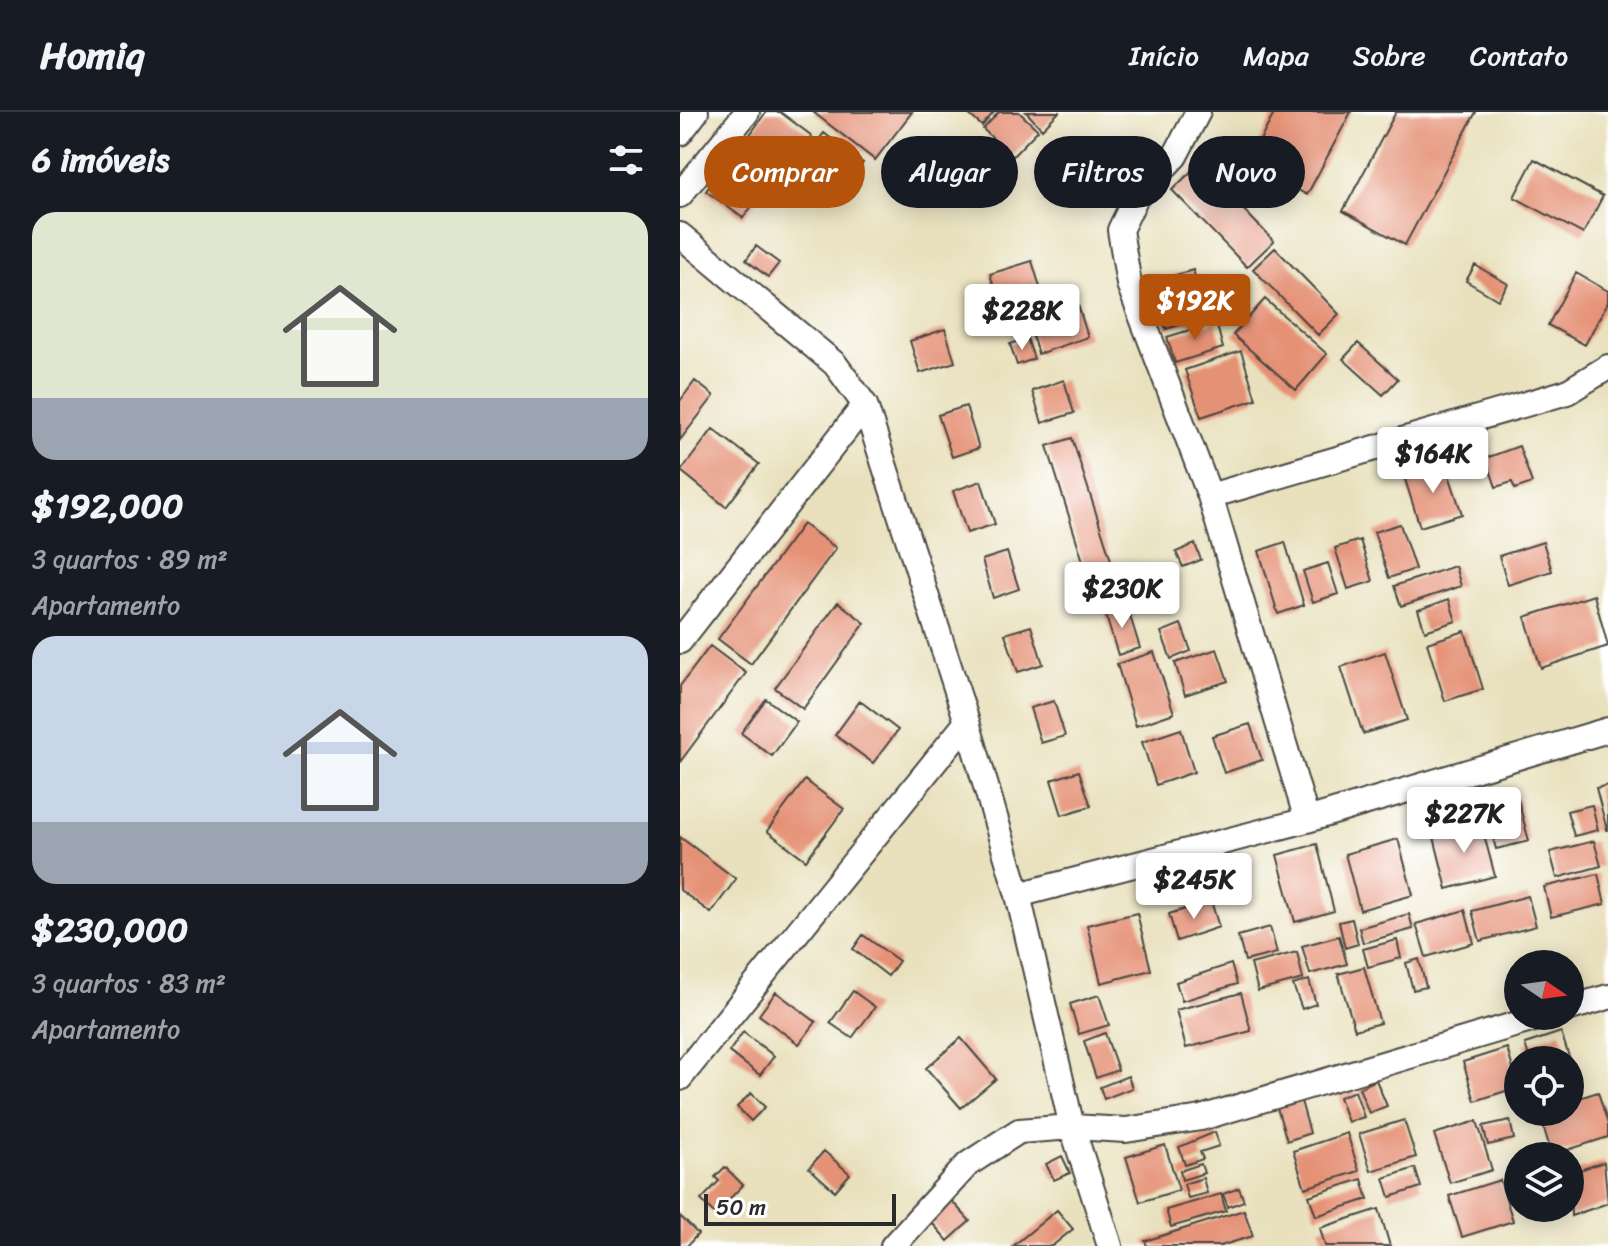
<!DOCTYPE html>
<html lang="pt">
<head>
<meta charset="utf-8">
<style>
  :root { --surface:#171b24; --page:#20242c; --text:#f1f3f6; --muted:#9ea1a6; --line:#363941; --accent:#b45309 }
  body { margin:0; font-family:Sriracha,sans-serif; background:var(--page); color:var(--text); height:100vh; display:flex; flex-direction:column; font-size:30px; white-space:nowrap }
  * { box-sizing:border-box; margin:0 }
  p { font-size:26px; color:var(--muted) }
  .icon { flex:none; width:44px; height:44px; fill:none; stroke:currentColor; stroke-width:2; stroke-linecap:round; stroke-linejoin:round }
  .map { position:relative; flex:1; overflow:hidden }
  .details { display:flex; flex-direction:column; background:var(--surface); width:680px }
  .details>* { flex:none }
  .guide { position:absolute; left:24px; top:24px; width:760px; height:72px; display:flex; gap:16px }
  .needle { width:52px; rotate:103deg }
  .controls { position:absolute; left:824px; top:838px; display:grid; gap:16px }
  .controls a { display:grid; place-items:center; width:80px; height:80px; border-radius:50%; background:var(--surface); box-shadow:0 4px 20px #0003; font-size:40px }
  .scale { position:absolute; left:24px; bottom:20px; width:192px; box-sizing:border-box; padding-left:8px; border:4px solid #2b2b2b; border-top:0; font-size:22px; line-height:28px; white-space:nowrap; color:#2b2b2b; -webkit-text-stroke:6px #fff; paint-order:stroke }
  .price { position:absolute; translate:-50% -68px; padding:0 18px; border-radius:8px; background:#fff; color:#222; font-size:26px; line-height:52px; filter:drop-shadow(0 2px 4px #0008) }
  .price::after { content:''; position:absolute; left:50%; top:48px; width:24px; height:18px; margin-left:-12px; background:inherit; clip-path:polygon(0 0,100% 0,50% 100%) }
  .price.selected { background:var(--accent); color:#fff }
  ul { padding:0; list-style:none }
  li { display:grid; align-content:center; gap:16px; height:424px; padding:0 32px }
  li span { display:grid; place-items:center; height:248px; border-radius:24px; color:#555 }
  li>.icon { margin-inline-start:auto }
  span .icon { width:144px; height:144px; fill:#fffc; stroke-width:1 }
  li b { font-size:34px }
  h2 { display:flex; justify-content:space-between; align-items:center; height:96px; padding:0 32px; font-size:34px }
  .pill { padding:0 28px; border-radius:36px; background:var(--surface); box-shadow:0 4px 20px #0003; font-size:28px; line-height:72px }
  .pill.selected { background:var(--accent); color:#fff }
  header { display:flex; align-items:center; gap:48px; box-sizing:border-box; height:112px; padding:0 40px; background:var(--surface); border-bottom:2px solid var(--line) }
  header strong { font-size:38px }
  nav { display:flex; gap:44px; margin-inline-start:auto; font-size:28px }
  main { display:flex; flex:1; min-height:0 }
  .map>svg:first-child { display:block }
</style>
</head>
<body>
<header>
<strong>Homiq</strong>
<nav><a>Início</a><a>Mapa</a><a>Sobre</a><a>Contato</a></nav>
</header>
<main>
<section class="details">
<h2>6 imóveis<svg class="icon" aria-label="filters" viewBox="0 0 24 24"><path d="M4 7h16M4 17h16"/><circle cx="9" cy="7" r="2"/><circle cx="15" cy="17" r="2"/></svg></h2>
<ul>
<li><span style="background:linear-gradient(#dfe7d0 75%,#9aa5b1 0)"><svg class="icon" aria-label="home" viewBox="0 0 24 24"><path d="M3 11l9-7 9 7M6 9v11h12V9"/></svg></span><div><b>$192,000</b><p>3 quartos · 89 m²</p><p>Apartamento</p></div></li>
<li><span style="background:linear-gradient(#c9d6e8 75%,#9aa5b1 0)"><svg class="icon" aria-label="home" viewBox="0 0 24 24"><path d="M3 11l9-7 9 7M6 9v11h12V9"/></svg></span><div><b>$230,000</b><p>3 quartos · 83 m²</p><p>Apartamento</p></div></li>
</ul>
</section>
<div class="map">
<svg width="928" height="1134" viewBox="0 0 928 1134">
  <rect width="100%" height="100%" fill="#fff"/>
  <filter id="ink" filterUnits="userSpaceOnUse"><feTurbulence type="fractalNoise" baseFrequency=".0125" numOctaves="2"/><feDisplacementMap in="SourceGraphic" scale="16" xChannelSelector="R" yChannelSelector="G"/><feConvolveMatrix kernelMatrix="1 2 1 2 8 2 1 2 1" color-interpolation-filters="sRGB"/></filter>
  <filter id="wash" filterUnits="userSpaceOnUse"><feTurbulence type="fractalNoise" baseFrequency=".006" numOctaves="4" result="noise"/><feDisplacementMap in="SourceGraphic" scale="32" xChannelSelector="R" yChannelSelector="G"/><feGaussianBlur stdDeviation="1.8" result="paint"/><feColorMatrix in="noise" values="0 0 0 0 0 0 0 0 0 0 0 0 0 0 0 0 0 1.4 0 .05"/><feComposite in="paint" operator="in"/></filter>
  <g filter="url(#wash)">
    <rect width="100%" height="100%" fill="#e9e1be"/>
    <g id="blocks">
      <path fill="#e59176" d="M86,0H100L132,24L109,54L69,24Z
        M133,0H232L195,48Z
        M286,0H314L302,14Z
        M319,0H339L358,18L332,45L303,17Z
        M346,0H379L362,17Z
        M595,0H671L627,83L568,51Z
        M716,0H796L725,133L663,99Z
        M144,21L183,51L168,72L128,42Z
        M854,47L923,84L903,122L834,85Z
        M519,52L594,129L567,155L492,78Z
        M44,54L81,82L63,106L26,79Z
        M76,134L99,151L88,165L66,148Z
        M595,136L659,202L638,223L573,157Z
        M352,149L360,175L318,189L310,162Z
        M795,153L828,172L818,188L786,169Z
        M513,158L527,205L486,217L472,170Z
        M896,161L928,179V190L905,233L868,213Z
        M393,177L408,225L358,242L343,193Z
        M585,187L647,242L616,278L553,223Z
        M536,210L543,236L495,251L487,225Z
        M265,217L275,250L240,261L230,229Z
        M347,226L354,247L337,253L330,232Z
        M678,231L718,267L703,283L663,247Z
        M561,239L576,287L521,305L505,258Z
        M384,268L394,301L362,311L352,279Z
        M15,269L34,284L0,328V289Z
        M286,294L299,336L272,345L258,303Z
        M33,317L79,352L46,395L1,359Z
        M392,326L438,470L412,478L367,334Z
        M839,334L852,371L835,377L832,370L816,375L806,346Z
        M765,351L782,402L740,415L724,364Z
        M301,369L315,412L287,421L273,379Z
        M123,412L156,436L71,552L38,527Z
        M720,412L735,457L709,466L694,420Z
        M680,428L693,469L668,477L655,436Z
        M605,430L624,493L598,502L579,439Z
        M863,430L872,459L828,473L819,444Z
        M515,432L521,448L503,455L496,440Z
        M327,440L339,477L313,486L302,448Z
        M648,451L658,482L633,490L623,459Z
        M775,454L781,474L721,494L714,474Z
        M914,483L928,534L861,556L845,505Z
        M769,487L776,509L745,519L738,498Z
        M158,490L185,511L123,597L95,576Z
        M447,494L460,536L438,543L425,501Z
        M501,512L511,539L491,547L481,520Z
        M351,514L363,552L338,560L325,522Z
        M785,519L803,577L765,589L747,531Z
        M30,534L66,561L0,650V574Z
        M537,537L548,569L505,583L495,551Z
        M474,540L494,601L456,614L437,552Z
        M705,540L727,608L683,622L661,555Z
        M86,587L117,610L92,644L61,621Z
        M180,589L218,618L193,651L155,623Z
        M374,589L385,624L361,631L350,596Z
        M570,612L582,648L544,661L532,624Z
        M501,617L514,660L476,673L462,630Z
        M399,659L411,694L382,703L371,668Z
        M125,668L164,697L126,748L87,719Z
        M928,673V718H927L916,676Z
        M795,681L799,701L775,707L770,687Z
        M838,688L849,729L816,737L805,696Z
        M912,693L918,718L894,724L887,699Z
        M800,708L815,764L767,777L753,721Z
        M0,725L56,767L31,801L0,778Z
        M718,727L733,783L680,798L665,742Z
        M914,729L921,754L877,766L870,740Z
        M637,732L654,799L615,810L597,743Z
        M918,762L925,792L871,805L864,775Z
        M848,784L856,814L800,829L792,799Z
        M531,789L539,815L497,829L489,802Z
        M785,798L794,831L746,845L736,812Z
        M457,801L471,858L421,871L407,813Z
        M729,802L733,817L683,831L679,816Z
        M672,807L678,832L665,836L659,810Z
        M590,815L597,841L565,849L558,824Z
        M183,823L219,849L208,864L173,837Z
        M659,824L667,852L630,862L622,834Z
        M717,828L721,846L688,855L683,837Z
        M617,840L623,867L578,879L571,852Z
        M739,847L746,875L733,878L726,851Z
        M551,852L557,872L502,889L496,870Z
        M684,855L700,911L675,918L658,862Z
        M629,868L636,892L622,897L613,873Z
        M173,879L195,895L172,926L150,911Z
        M96,880L136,910L119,932L79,903Z
        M561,881L571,919L506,936L496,898Z
        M419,883L429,913L399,922L390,892Z
        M63,920L94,944L80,963L49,940Z
        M881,920L890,948H850L845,932Z
        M425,921L438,958L416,966L404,929Z
        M281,926L316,967L281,996L246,956Z
        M827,936L838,975L795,989L783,950Z
        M448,964L452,976L424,987L420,975Z
        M696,968L707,994L689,1001L679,976Z
        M675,979L684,1005L668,1010L659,985Z
        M918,980L928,1012V1025L872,1043L859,1000H890V989Z
        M71,981L85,995L71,1009L57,995Z
        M621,989L630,1021L607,1029L597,996Z
        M724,1008L736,1045L691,1059L679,1022Z
        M830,1008L834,1027L808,1033L803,1014Z
        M797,1009L812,1058L770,1071L754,1022Z
        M535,1020L539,1034L520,1040L523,1047L505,1053L499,1035Z
        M667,1021L679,1059L625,1076L613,1039Z
        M485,1033L499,1078L460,1090L446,1045Z
        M144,1039L170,1062L155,1079L129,1056Z
        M382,1044L390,1061L374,1068L366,1052Z
        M924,1050L928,1091L891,1104L890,1061Z
        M521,1052L524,1061L502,1068L500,1059Z
        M45,1055L63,1073L35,1102L21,1088L39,1069L35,1065Z
        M735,1056L741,1075L710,1085L704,1066Z
        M523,1066L527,1081L508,1086L504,1072Z
        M682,1067L688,1087L636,1104L629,1084Z
        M820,1068L833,1109L782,1125L769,1084Z
        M559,1076L564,1089L548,1095L543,1082Z
        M541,1082L546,1099L491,1115L486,1098Z
        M269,1086L290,1109L268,1129L247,1105Z
        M699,1097L710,1134H645L640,1116Z
        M377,1098L393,1117L372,1134H333Z
        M564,1098L573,1124L540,1134H467L465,1129Z
        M0,1104L18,1122L7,1134H0Z"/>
    </g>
  </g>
  <g filter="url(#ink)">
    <use href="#blocks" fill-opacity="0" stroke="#484641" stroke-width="2"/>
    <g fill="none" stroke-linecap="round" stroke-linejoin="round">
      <g stroke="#484641" stroke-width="28">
        <path id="minor" d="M518,0L495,44L456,85L440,118L449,172L530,384L627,708
          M0,21L16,0
          M0,83L67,0
          M0,123L155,252L185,293L287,610L338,783L392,1015L430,1134
          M530,384L887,280L928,255
          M0,529L185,293
          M338,783L627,708L928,618
          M890,896L928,885
          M0,966L287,610
          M213,1134L288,1052L339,1019L392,1015L446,1018L521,1006L864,904"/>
      </g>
      <use href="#minor" stroke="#fff" stroke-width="24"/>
    </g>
  </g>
</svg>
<div class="controls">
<a><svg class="needle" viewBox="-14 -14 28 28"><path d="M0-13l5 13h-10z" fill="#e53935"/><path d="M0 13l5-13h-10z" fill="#9ea1a6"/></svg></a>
<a><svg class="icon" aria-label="locate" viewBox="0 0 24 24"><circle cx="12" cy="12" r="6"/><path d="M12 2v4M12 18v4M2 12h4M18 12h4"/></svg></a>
<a><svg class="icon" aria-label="layers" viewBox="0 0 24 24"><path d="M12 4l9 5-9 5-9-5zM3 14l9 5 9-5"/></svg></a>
</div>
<div class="scale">50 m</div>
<b class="price selected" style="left:515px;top:230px">$192K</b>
<b class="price" style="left:342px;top:240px">$228K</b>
<b class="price" style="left:753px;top:383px">$164K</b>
<b class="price" style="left:442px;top:518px">$230K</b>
<b class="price" style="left:784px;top:743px">$227K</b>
<b class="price" style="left:514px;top:809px">$245K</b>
<div class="guide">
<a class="pill selected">Comprar</a>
<a class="pill">Alugar</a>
<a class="pill">Filtros</a>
<a class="pill">Novo</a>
</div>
</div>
</main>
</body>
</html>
